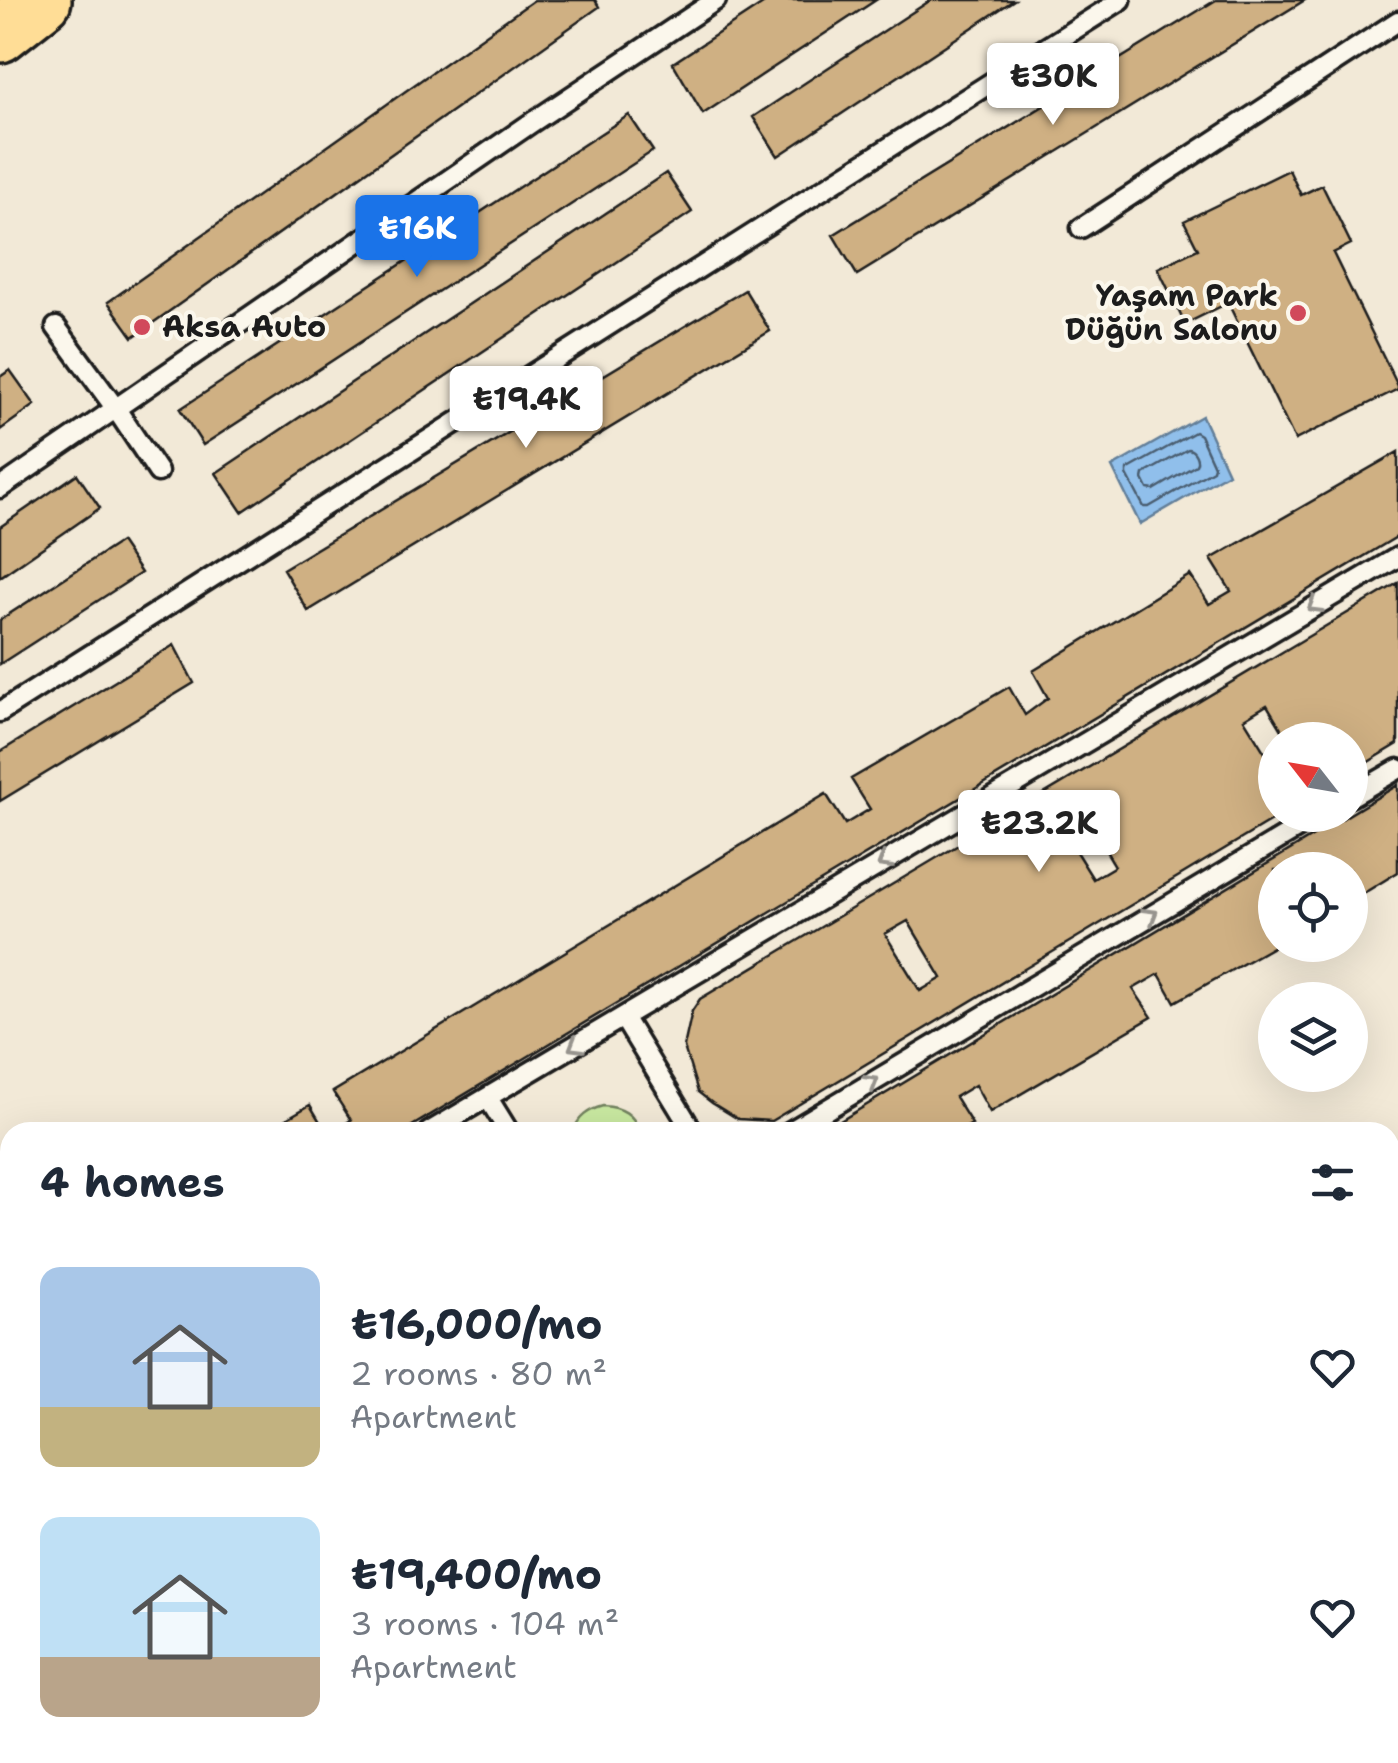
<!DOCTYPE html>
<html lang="en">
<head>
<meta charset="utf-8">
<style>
  :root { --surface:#fff; --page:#f2f2f3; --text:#1f2937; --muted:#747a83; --accent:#1a73e8 }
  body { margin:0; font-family:"Shantell Sans",sans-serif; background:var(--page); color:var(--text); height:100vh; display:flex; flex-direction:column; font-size:38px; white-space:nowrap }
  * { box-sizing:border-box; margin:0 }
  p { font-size:32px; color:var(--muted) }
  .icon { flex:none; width:55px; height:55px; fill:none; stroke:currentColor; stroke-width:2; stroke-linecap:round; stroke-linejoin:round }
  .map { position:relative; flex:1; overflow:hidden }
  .panel { position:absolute; left:0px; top:1122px; width:1400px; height:642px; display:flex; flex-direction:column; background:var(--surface); border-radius:30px 30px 0 0; box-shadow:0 10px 40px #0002 }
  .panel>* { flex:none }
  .needle { width:65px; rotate:301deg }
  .fabs { position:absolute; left:1258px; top:722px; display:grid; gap:20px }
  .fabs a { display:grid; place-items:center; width:110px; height:110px; border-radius:50%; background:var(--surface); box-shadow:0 10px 40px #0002; font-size:50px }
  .price { position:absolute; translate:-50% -85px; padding:0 22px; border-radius:10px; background:#fff; color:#222; font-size:32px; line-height:65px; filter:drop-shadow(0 2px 5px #0008) }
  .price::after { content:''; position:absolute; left:50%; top:60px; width:30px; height:22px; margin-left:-15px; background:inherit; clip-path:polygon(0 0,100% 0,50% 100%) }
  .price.selected { background:var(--accent); color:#fff }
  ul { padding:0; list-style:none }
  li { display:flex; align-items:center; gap:30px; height:250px; padding:0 40px }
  li span { display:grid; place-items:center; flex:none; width:280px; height:200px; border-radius:20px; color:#555 }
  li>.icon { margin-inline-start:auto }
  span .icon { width:120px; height:120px; fill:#fffc; stroke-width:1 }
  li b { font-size:42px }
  h2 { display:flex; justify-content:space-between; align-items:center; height:120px; padding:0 40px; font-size:42px }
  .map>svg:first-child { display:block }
</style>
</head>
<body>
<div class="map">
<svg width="1398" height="1763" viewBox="0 0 1398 1763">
  <rect width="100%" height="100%" fill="#f2e9d7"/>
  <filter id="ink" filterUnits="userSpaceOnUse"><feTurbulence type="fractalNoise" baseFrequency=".01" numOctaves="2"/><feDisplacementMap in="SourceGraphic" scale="20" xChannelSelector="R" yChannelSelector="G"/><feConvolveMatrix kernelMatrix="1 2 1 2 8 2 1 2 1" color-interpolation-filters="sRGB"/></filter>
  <g filter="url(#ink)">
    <path fill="#c9e9a1" stroke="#72825e" stroke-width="2.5" d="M603,1106C622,1107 634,1114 640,1132H573C578,1117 588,1110 603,1106Z"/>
    <path fill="#90bfeb" stroke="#627e98" stroke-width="2.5" d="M1202,416L1228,473L1140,524L1112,467Z"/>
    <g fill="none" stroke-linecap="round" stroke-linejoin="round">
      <path stroke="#4a5d6f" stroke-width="2.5" d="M1195,432L1200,435L1214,466L1213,470L1149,507H1144L1127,475V470Z
        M1188,449C1195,450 1199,460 1196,465L1154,490L1148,489L1143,479L1144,474Z"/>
    </g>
    <path fill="#cfb083" stroke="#1c1c1c" stroke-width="2.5" fill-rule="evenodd" d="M534,0H595L599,7L133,337L108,302Z
      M769,0H876L703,114L673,63Z
      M931,0H1014L778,156L753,117Z
      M1216,0H1305L857,275L833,235Z
      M629,115L653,151L203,445L180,409Z
      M1289,170L1301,195L1322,185L1351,244L1333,253L1398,386V389L1295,440L1228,303L1185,324L1158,268L1198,249L1184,221Z
      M666,173L692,212L242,512L216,473Z
      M745,290L770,331L308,611L283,569Z
      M10,370L35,405L0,430V377Z
      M1398,452V536L402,1132H331L351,1120L333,1092L826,794L845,824L870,809L851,779L1009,687L1025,715L1048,698L1033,671L1190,575L1209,604L1231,591L1211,559Z
      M77,474L100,508L0,577V527Z
      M120,542L141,573L0,664V620Z
      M1398,583V744L1350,773V740H1288L1267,705L1244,719L1275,769V815H1281L771,1121L738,1119L712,1103L698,1092L684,1047L692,1011L700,999ZM1081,809L1115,866L1093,879L1058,823ZM908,921L942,978L920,991L885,934Z
      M174,645L194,683L0,801V752Z
      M1398,785V872L1359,896L1350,881V870H1344L1341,866L1334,870H1275L1276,945L1175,1002L1159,974L1133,989L1152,1017L990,1112L975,1085L955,1097L972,1124L957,1132H822Z
      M310,1105L326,1132H264Z
      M10,1283V1367L0,1373V1289Z
      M10,1413V1576L0,1582V1419Z
      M10,1611V1661L0,1666V1617Z"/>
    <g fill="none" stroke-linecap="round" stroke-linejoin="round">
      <g stroke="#1c1c1c" stroke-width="25">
        <path id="service" d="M1081,228L1398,21
          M56,327L116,409L158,472
          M0,488L531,123L716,0
          M0,712L1121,0
          M1350,797L1398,769
          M623,1017L693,1132
          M488,1098L509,1132
          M429,1132L1398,557
          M789,1132L1320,815
          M0,1394L10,1388
          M0,1605L10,1599"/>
      </g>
      <g stroke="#1c1c1c" stroke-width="42">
        <path id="minor" d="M0,1708L10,1714
          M74,1755L86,1763"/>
      </g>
      <g stroke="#1c1c1c" stroke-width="62">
        <path id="trunk" d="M0,34L43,0"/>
      </g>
      <use href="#service" stroke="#fbf7ec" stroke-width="18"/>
      <use href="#minor" stroke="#fbf7ec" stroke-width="35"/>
      <use href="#trunk" stroke="#ffdd96" stroke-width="55"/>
    </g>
    <defs><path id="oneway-chevron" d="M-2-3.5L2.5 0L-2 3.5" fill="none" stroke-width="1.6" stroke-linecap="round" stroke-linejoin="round" transform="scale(2.5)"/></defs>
    <g stroke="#97948e">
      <use href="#oneway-chevron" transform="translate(1314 606) rotate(149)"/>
      <use href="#oneway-chevron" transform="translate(884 862) rotate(149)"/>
      <use href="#oneway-chevron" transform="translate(1151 915) rotate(-31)"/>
      <use href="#oneway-chevron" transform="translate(575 1046) rotate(149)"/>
      <use href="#oneway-chevron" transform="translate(872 1082) rotate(-31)"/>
    </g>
  </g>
  <g fill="#d1495b" stroke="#fbf7ec" stroke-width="4">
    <circle cx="1298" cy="313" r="10"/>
    <circle cx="142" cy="327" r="10"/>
  </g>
  <g text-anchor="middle" stroke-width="8" stroke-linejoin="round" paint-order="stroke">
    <g font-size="30" font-weight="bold" fill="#1c1c1c" stroke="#fbf7ec" text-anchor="end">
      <text x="1278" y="306">Yaşam Park<tspan x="1278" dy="34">Düğün Salonu</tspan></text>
      <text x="162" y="337" text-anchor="start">Aksa Auto</text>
    </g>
  </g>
</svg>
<div class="fabs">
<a><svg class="needle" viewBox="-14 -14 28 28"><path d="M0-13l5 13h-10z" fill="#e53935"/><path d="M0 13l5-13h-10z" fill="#747a83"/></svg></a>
<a><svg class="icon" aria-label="locate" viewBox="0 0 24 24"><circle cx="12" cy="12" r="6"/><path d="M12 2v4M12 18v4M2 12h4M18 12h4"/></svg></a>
<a><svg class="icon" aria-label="layers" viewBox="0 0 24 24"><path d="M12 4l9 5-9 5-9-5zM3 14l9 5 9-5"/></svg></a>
</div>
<b class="price" style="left:1053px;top:128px">₺30K</b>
<b class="price selected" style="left:417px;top:280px">₺16K</b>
<b class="price" style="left:526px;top:451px">₺19.4K</b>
<b class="price" style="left:1039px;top:875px">₺23.2K</b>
<section class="panel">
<h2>4 homes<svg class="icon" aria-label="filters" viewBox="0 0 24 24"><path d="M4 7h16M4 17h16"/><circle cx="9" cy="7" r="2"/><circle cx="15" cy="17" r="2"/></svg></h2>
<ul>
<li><span style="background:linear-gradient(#a9c7e8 70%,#c2b280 0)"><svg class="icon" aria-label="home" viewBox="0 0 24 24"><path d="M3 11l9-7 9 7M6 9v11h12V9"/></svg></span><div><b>₺16,000/mo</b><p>2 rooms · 80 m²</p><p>Apartment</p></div><svg class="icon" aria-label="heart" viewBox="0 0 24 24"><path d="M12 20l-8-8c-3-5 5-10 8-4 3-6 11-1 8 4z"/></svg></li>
<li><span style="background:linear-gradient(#bfe0f5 70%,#b9a48a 0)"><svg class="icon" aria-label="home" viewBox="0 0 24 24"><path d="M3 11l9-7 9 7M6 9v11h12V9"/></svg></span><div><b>₺19,400/mo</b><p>3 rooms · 104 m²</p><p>Apartment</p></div><svg class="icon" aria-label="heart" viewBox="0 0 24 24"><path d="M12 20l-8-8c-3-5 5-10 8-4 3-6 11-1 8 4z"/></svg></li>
</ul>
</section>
</div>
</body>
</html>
